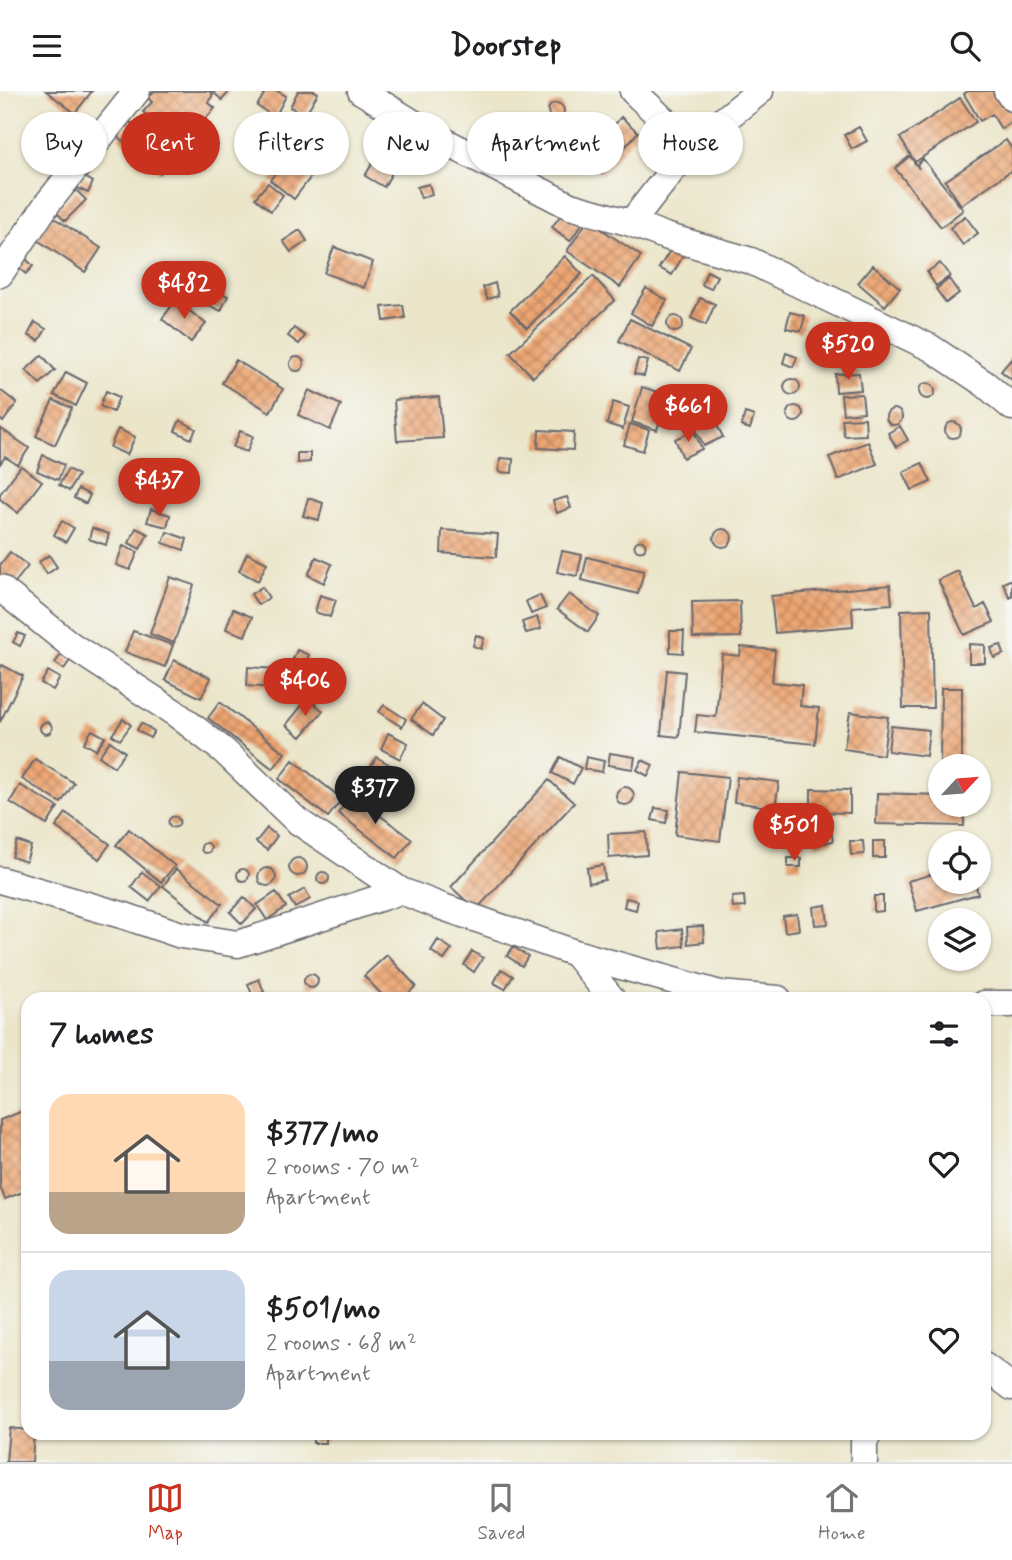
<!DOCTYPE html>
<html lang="en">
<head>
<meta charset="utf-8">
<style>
  :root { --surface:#fff; --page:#f2f2f2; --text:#202124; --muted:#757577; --line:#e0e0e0; --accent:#c8321e }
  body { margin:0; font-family:Mynerve,sans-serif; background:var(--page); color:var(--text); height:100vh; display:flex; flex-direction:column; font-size:26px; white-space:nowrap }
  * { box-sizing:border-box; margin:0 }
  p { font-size:23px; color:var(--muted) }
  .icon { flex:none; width:38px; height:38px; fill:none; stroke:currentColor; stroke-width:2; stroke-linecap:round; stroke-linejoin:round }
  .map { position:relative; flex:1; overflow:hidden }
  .side { position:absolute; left:21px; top:901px; width:970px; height:448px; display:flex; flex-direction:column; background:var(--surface); border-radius:21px; box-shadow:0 2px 5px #0004 }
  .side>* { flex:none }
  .hud { position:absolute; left:21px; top:21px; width:971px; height:63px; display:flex; gap:14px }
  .needle { width:46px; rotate:64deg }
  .buttons { position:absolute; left:928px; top:663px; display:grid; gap:14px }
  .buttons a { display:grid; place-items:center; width:63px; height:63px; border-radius:50%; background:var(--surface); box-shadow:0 2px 5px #0004; font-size:35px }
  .price { position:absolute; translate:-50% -60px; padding:0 16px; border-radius:24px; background:var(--accent); color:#fff; font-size:23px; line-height:46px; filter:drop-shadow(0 2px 4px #0008) }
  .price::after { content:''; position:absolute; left:50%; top:42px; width:21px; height:16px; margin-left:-10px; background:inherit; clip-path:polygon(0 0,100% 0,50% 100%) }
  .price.current { background:#222; color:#fff }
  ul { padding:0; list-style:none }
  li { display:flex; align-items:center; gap:21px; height:175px; padding:0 28px }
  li+li { border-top:2px solid var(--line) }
  li span { display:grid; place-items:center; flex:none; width:196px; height:140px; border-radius:21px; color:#555 }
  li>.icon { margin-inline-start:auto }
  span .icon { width:84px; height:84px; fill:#fffc; stroke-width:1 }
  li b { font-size:30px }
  h2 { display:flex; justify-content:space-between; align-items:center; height:84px; padding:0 28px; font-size:30px }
  .pill { padding:0 24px; border-radius:32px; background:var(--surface); box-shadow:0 2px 5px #0004; font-size:24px; line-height:63px }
  .pill.current { background:var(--accent); color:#fff }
  header { display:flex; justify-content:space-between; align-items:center; height:91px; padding:0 28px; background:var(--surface); font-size:32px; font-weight:800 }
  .dock { display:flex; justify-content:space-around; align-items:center; height:98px; border-top:2px solid var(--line); background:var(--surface); font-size:19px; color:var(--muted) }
  .dock a { display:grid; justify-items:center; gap:4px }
  .dock .current { color:var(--accent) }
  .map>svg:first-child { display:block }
</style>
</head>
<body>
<header><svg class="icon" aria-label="menu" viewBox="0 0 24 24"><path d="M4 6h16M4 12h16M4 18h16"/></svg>Doorstep<svg class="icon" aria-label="search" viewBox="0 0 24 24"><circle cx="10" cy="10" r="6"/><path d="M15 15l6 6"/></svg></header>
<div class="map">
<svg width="1012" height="1371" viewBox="0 0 1012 1371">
  <defs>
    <pattern id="building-cross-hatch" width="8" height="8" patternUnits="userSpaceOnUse" patternTransform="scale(1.75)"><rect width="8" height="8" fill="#eda571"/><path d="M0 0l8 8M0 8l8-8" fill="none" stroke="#c0865e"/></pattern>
  </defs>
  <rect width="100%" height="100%" fill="#f6f6f2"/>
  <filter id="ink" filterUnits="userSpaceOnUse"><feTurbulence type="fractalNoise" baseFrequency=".0143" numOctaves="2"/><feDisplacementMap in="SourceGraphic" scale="14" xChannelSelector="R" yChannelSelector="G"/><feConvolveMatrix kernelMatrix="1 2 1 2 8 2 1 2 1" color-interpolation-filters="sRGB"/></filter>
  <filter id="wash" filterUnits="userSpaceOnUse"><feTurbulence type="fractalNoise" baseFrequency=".00686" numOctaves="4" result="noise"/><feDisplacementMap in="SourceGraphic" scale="28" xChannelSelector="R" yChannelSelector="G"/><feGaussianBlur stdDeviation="1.57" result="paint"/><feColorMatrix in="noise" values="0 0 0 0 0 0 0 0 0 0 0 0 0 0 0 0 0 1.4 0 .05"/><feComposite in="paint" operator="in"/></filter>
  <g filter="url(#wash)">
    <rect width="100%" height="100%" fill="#ebe6ca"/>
    <g id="blocks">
      <path fill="url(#building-cross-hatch)" d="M46,0H92L75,22Z
        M154,0H209L213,4L208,11L215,17L181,56L143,21L152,11L148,7Z
        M212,0H230L222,9Z
        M266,0H277L286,5L275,26L257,15Z
        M298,0H315L318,2L305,24L290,16Z
        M968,0H1002L1012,17V31L1001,38L992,23L980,30L964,3Z
        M960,7L976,31L915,71L900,47Z
        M548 20a8 8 0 1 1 16 0a8 8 0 1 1-16 0Z
        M380,20L411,39L401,55L389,47L390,45L372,34Z
        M621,26L638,41L602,83L585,68Z
        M130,31L172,68L160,82L118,46Z
        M859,36L867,50L852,58L844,44Z
        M1006,49L1012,58V79L961,114L945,90Z
        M301,50L311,57L302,68L293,61Z
        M384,52L403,62L384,96L365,85Z
        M290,64L313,83L294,108L270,89Z
        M910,65L919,78L917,74L923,68L963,119L941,136L895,77Z
        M83,85L93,91L88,102L77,97Z
        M268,92L283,104L271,120L255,107Z
        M429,93L432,103L421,107L417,96Z
        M76,99L86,109L65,130L55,120Z
        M566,117L584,130L570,150L552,136Z
        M51,125L101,157L85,181L36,148Z
        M965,125L978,142L963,154L950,137Z
        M588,129L641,165L620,196L567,160Z
        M300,139L307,150L291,161L283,150Z
        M334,156L373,171L364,197L324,182Z
        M671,158L683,165L672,184L659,177Z
        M565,165L582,183L527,237L510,220Z
        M24,166L33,175L26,183L16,175Z
        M940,172L950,185L936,195L927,181Z
        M873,174L900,197L885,215L858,192Z
        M707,180L717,185L711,198L702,194Z
        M593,185L615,209L533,286L510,262Z
        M949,188L959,202L946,212L936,198Z
        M495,192L498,205L487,208L483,196Z
        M646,197L667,209L652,235L631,222Z
        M215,199L228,205L221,220L208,214Z
        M700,207L715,213L706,234L691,227Z
        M176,209L206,233L191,251L162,228Z
        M403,214L405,227L384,230L382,216Z
        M790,221L805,225L801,240L786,237Z
        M667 233a8 8 0 1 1 16 0a8 8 0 1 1-16 0Z
        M630,228L691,258L680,280L619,250Z
        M35,231L46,238L39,250L28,244Z
        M294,237L305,245L299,253L288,245Z
        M835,246L859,252L855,268L831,262Z
        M786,262L797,266L793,276L783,272Z
        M42,264L55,279L40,293L26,279Z
        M290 273a7 7 0 1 1 14 0a7 7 0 1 1-14 0Z
        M1012,267V289L1001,280Z
        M638,268L648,270L644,285L634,283Z
        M236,269L283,298L270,321L222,292Z
        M66,281L87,292L76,315L54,304Z
        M859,282L861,299L836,301L835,283Z
        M784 296a8 8 0 1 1 16 0a8 8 0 1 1-16 0Z
        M919 300a8 8 0 1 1 16 0a8 8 0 1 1-16 0Z
        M642,296L667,304L657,339L632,331Z
        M0,299L17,312L3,331L0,328Z
        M309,299L341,314L330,339L298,324Z
        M106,300L119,306L113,321L100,315Z
        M862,303L864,321L843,323L841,304Z
        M439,306L443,347L397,350L394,309Z
        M53,309L72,317L55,354L36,345Z
        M613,311L629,316L623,338L607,333Z
        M787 323a8 8 0 1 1 16 0a8 8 0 1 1-16 0Z
        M886 326a8 8 0 1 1 16 0a8 8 0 1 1-16 0Z
        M745,322L754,325L750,338L741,335Z
        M865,327L866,344L844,345L842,328Z
        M714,328L723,346L704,355L695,337Z
        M180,329L196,338L191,348L175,340Z
        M945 339a8 8 0 1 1 16 0a8 8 0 1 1-16 0Z
        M630,333L649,339L643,360L624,354Z
        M900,335L908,349L896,356L888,342Z
        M0,337L29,357L18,374L5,366L0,373Z
        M118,338L135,346L127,364L110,356Z
        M539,339L574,341L573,359L538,357Z
        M240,340L253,345L247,361L233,356Z
        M694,340L702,358L683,367L675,348Z
        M868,351L877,373L838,389L829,366Z
        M297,362H310V371L297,372Z
        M43,364L64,374L58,389L37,380Z
        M500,367L513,368L512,382L499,381Z
        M922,372L931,391L912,399L903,381Z
        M21,375L42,390L18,422L0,408V403Z
        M68,378L78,384L69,400L59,394Z
        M78,398L90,404L86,413L74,407Z
        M567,406L571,417L557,422L553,410Z
        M308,407L323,412L319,429L303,425Z
        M151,418L170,424L167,436L147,431Z
        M62,430L74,437L66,451L54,444Z
        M92,437L109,443L106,454L89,448Z
        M136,437L148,443L140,458L129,452Z
        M714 447a9 9 0 1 1 18 0a9 9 0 1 1-18 0Z
        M442,439L498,443L496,466L441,462Z
        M167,441L187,448L184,459L163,452Z
        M634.5 455a5.5 5.5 0 1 1 11 0a5.5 5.5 0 1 1-11 0Z
        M123,455L138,461L130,479L116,474Z
        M562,460L582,464L577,485L557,481Z
        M10,461L28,475L13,494L0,484V474Z
        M247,462L267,472L258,490L239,480Z
        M49,464L57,476L47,483L39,471Z
        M316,466L332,473L324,492L308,484Z
        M587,466L644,480L638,503L582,489Z
        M958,480L976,518L985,513L994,531L964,544L938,489Z
        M170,486L194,494L174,552L150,543Z
        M1012,488V506L1010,507L1003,492Z
        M890,494L892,513L852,516L853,535L775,542L771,505Z
        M262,496L269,507L258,514L251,503Z
        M569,503L599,525L588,541L557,518Z
        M320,504L336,509L330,526L315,521Z
        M540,504L546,517L531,523L526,510Z
        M740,510L741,546L693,547L692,511Z
        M233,518L252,526L245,545L226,538Z
        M931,518L933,617H903L901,519Z
        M537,526L541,538L526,542L522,531Z
        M133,540L173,554L165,576L125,561Z
        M670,540H684L683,562L670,561Z
        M18,542L25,545L20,555L13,551Z
        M476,544L484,547L481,558L473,555Z
        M969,553L985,554V572H969Z
        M1001,554L1004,563L994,567L991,557Z
        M741,556L775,559L772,591L802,594L800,615L819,617L815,653L695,641L697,624L716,626L722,563L740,565Z
        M297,559L309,564L305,573L293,568Z
        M62,562L71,568L64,578L55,572Z
        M174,569L211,587L201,607L165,589Z
        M2,574L23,585L0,631V578Z
        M248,576L301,580L300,599L247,595Z
        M667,579L685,581L679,646L661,644Z
        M48,580L60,587L53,599L41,592Z
        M319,587L335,593L330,606L314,600Z
        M941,597H962V676H940Z
        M308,607L323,620L301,646L286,634Z
        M220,611L285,662L273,678L208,627Z
        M422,613L443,629L433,644L411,628Z
        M384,614L406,628L402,636L379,621Z
        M850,621L888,626L883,664L844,658Z
        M123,628L131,634L120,649L112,644Z
        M40 637a6 6 0 1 1 12 0a6 6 0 1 1-12 0Z
        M141,632L154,640L150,647L137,639Z
        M891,635L929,639L926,665L888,660Z
        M92,639L105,646L96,659L84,652Z
        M388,642L408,652L400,668L381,658Z
        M110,650L125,661L114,676L99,665Z
        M610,662L635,666L633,678L608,674Z
        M376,666L394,676L383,697L365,687Z
        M560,666L581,677L573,693L552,682Z
        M586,666L604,670L602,681L584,678Z
        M35,668L74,692L61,712L22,688Z
        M293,669L342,708L328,726L279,688Z
        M642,669L653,674L648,685L637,679Z
        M682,681L728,686L720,750L675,744Z
        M737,686L779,691L775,717L734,711Z
        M549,689L574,712L476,819L451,796Z
        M20,694L58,716L47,734L10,711Z
        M616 705a9 9 0 1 1 18 0a9 9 0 1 1-18 0Z
        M811,698L850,699V722L811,721Z
        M877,702L940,704V714H964V735L876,733Z
        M352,704L412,748L397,767L338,722Z
        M655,717L669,719L666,732L652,729Z
        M66,722L110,753L99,768L56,736Z
        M168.5 731a5.5 5.5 0 1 1 11 0a5.5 5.5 0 1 1-11 0Z
        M829,729L833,750L816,754L811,733Z
        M267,737L277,745L267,759L256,751Z
        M129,738L175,775L161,791L116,754Z
        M646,741L647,764L609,767L608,743Z
        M17,750L31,755L26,771L12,766Z
        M850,750H863L864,763L851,764Z
        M873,750H885V767H873Z
        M201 757a5 5 0 1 1 10 0a5 5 0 1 1-10 0Z
        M788,767H801V776H788Z
        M289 776a9 9 0 1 1 18 0a9 9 0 1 1-18 0Z
        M603,774L605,789L589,792L587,777Z
        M258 786a9 9 0 1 1 18 0a9 9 0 1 1-18 0Z
        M237 784a6 6 0 1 1 12 0a6 6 0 1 1-12 0Z
        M176,778L222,813L208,831L163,795Z
        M317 787a6 6 0 1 1 12 0a6 6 0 1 1-12 0Z
        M142,781L161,795L149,810L131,796Z
        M940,781V791H975L978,803L917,820L908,790Z
        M305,798L310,808L295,817L289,807Z
        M276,801L286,816L267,829L257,814Z
        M744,805L745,816L733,817L732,806Z
        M874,805H883V820L874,821Z
        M244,806L256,818L242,833L230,821Z
        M626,807L638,810L636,819L624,816Z
        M826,814L828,833L815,834L813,816Z
        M797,823L799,839L785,841L783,825Z
        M703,835L704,851L688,853L687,836Z
        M682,838L684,855L661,858L659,841Z
        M438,849L452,858L444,869L431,860Z
        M513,856L528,865L522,875L507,865Z
        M472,860L483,867L474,881L464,874Z
        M387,864L416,895L402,908H386L364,885Z
        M501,878L513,885L505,898L494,892Z
        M304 890a7 7 0 1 1 14 0a7 7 0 1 1-14 0Z
        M259,888L264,901L253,906L248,893Z
        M28,1018V1099L5,1108L0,1096V1029Z
        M9,1337L28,1339V1342H34L32,1371H6Z
        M313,1342H326V1352H313Z"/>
    </g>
  </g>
  <g filter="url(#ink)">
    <use href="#blocks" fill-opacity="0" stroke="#68676d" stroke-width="2"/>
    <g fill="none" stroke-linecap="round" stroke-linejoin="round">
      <g stroke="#68676d" stroke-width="29">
        <path id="street" d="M361,0L436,46L570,115L631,132L665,145L751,170L931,257L985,293L1012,316
          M633,0L691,55
          M1007,0L1012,7
          M631,132L691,55L760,0
          M0,183L47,113L137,0
          M0,497L72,555L175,622L224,660L296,729L401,800L440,815L575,862L720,903L778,908
          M0,789L125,825L181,844L238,853L401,800
          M575,862L612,908
          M984,913H1012
          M984,1275L1012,1296
          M864,1371V1351L869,1342"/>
      </g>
      <use href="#street" stroke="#fff" stroke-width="26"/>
    </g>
  </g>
</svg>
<div class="buttons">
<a><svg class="needle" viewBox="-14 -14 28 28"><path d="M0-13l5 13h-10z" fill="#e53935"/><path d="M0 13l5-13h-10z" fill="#757577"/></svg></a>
<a><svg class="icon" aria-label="locate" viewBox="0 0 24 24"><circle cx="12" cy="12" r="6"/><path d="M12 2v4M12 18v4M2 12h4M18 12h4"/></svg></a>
<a><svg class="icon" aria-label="layers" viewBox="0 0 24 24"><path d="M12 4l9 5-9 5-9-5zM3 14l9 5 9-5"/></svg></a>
</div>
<b class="price" style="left:184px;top:230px">$482</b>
<b class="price" style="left:848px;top:291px">$520</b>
<b class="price" style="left:688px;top:353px">$661</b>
<b class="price" style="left:159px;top:427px">$437</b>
<b class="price" style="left:305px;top:627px">$406</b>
<b class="price current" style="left:375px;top:735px">$377</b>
<b class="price" style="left:794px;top:772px">$501</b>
<div class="hud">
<a class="pill">Buy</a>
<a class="pill current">Rent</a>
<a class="pill">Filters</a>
<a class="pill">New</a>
<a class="pill">Apartment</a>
<a class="pill">House</a>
</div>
<section class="side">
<h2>7 homes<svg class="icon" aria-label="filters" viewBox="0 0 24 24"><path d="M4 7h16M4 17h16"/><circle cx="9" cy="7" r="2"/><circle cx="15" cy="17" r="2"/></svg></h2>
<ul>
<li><span style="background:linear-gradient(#ffd9b3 70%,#b9a48a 0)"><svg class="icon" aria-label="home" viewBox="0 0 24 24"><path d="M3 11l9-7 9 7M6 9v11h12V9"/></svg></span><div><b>$377/mo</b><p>2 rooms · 70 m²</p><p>Apartment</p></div><svg class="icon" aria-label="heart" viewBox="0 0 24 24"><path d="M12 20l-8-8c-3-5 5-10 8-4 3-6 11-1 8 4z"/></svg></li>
<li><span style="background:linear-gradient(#c9d6e8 65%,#9aa5b1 0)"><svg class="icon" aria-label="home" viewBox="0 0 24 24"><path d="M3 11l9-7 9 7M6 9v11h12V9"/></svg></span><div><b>$501/mo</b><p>2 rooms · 68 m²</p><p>Apartment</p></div><svg class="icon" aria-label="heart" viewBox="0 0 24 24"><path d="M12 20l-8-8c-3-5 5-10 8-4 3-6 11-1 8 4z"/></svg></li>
</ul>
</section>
</div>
<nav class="dock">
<a class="current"><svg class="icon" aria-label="map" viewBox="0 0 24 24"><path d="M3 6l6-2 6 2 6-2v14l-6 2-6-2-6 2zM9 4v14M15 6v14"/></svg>Map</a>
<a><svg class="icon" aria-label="saved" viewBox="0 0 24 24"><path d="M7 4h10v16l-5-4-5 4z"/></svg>Saved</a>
<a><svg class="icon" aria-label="home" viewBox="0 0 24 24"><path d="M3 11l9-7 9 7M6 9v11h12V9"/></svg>Home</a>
</nav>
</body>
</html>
